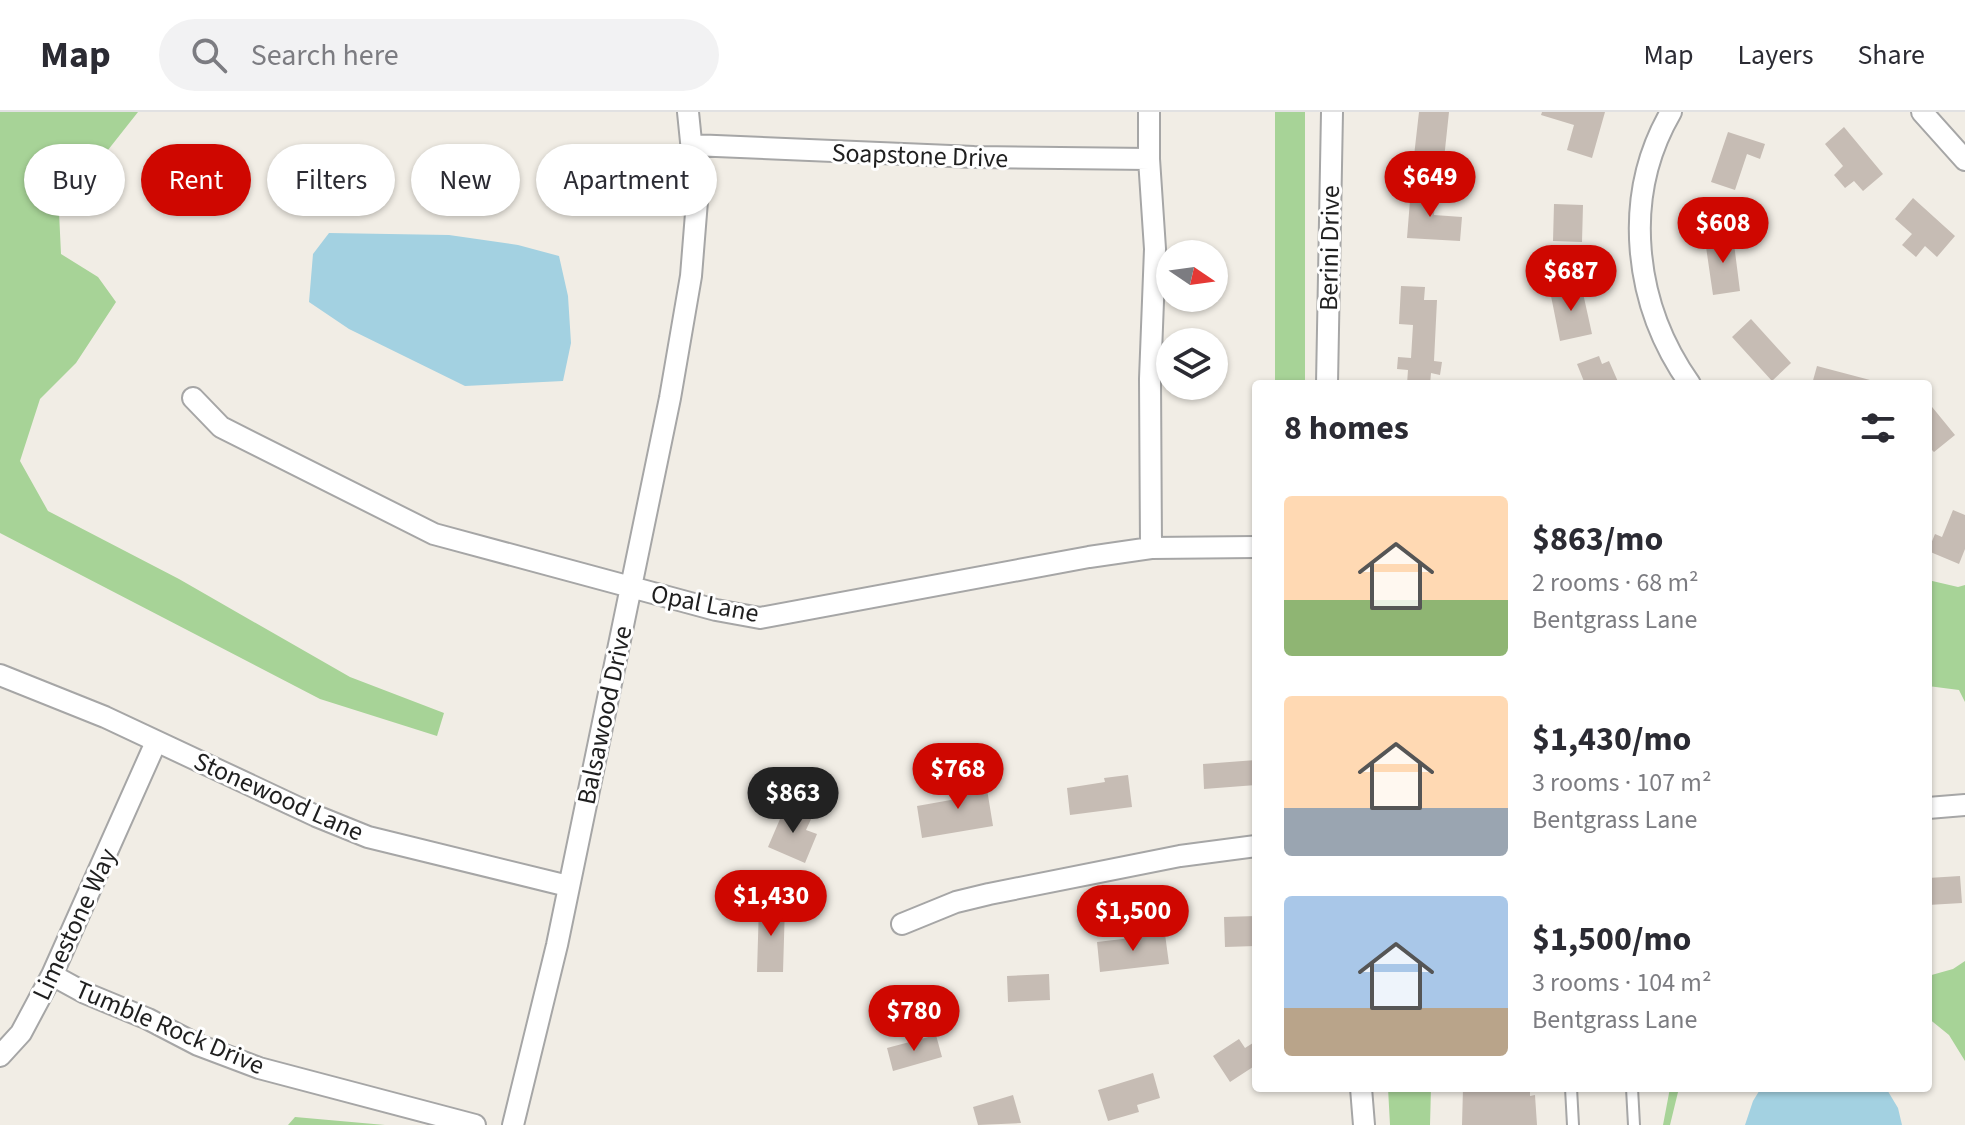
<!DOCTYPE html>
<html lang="en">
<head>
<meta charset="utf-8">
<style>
  :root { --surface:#fff; --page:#f2f2f3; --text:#2b2b33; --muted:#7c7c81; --line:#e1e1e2; --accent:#cf0700 }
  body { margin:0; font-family:"Source Sans 3",sans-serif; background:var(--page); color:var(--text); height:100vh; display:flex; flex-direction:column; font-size:30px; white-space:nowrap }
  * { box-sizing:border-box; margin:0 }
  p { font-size:26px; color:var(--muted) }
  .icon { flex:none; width:44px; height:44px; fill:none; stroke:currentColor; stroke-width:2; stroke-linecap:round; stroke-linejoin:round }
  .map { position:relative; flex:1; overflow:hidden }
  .sheet { position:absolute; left:1252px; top:268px; width:680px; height:712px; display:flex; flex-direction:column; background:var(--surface); border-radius:8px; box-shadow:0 2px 6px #0004 }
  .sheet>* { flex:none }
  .guide { position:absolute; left:24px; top:32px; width:760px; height:72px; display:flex; gap:16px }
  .needle { width:52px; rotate:103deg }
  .controls { position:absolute; left:1156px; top:128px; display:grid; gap:16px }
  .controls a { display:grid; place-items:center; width:72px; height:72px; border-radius:50%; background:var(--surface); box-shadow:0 2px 6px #0004; font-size:40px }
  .price { position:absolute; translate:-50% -68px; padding:0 18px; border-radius:28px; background:var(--accent); color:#fff; font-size:26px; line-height:52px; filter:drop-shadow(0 2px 4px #0008) }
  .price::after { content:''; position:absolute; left:50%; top:48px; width:24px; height:18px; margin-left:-12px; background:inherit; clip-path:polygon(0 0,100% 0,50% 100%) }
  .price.selected { background:#222; color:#fff }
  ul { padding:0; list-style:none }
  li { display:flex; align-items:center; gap:24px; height:200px; padding:0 32px }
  li span { display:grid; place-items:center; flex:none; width:224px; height:160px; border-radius:8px; color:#555 }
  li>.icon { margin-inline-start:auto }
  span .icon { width:96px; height:96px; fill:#fffc; stroke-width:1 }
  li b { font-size:34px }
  h2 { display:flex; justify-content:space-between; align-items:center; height:96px; padding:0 32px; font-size:34px }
  .tag { padding:0 28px; border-radius:36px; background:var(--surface); box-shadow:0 2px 6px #0004; font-size:28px; line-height:72px }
  .tag.selected { background:var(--accent); color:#fff }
  header { display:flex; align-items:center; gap:48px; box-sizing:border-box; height:112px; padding:0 40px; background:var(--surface); border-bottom:2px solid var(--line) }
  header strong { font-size:38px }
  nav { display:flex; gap:44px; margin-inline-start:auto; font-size:28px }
  .search { width:560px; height:72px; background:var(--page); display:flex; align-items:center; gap:20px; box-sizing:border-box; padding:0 28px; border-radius:44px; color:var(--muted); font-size:30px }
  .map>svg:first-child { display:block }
</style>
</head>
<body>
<header>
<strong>Map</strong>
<div class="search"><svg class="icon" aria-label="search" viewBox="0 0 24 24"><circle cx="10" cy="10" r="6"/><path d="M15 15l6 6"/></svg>Search here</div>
<nav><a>Map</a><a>Layers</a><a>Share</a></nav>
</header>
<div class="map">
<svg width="1965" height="1013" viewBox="0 0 1965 1013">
  <rect width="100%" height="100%" fill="#f1ede5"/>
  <path fill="#a7d397" d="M0,0H138L59,100L61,142L98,165L116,190L76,251L40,287L20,349L48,399L179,467L350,565L444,601L437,624L320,587L0,421Z
    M1275,0H1305V272H1275Z
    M1928,468L1958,475L1965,473V590L1959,578L1928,574Z
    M1965,849V949L1949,923L1928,906V864L1953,857Z
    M1388,976H1431L1430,1013H1390Z
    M1670,976H1679L1670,1013H1663Z
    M295,1005L385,1013H288Z"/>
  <path fill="#a3d1e1" d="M329,121L449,123L518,133L559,144L568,184L571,231L563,269L465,274L349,217L309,190L313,142Z
    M1761,976H1886L1898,996L1902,1013H1745L1753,989Z"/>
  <path fill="#c6bcb4" d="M1419,0H1449L1444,47L1414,44Z
    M1542,0H1605L1592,46L1567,38L1574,13L1541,3Z
    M1844,15L1883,62L1863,79L1854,69L1845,76L1834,63L1843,54L1825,32Z
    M1728,20L1765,32L1760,47L1747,42L1735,78L1711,70Z
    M1411,76L1436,78L1434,103L1462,105L1460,129L1407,126Z
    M1913,86L1955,124L1937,145L1925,134L1916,145L1902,133L1912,122L1895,107Z
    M1554,92L1583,93L1582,130L1553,129Z
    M1733,124L1740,179L1713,183L1705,128Z
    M1581,172L1592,222L1560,229L1550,179Z
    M1401,174L1425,175L1424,188H1437L1434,249L1442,250L1440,263L1431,261L1430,272H1407L1408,258L1397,257L1398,245L1411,246L1413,213L1399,212Z
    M1751,207L1791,251L1772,269L1732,225Z
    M1599,244L1602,252L1609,249L1619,272H1585L1577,252Z
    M1817,254L1870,268L1869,272H1812Z
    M1928,290L1955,323L1934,340L1928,334Z
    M1953,398L1965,403V437L1959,452L1928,439L1935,422L1942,425Z
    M1256,648V673L1204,677L1203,652Z
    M1128,663L1132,695L1070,703L1067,676L1105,670L1104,666Z
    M985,665L993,714L922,726L917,694L962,686L959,669Z
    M786,693L812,705L806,718L817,722L805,751L768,735Z
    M1960,764L1962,791L1928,793V766Z
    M759,793H785L783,860H757Z
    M1256,804V834L1225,835L1224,805Z
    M1165,822L1169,852L1100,860L1097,830Z
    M1049,862L1050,888L1008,890L1007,864Z
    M936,923L942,945L893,959L887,936Z
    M1239,927L1245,936L1256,929V953L1230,970L1213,944Z
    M1153,961L1160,986L1137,993L1139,1000L1108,1009L1098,978Z
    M1463,976H1530V984L1535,983L1537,1013H1462Z
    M1013,983L1021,1011L978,1013L973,995Z"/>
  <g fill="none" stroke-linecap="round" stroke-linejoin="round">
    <g stroke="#a6a6a6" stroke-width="14">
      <path id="lane" d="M1571,976L1573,1013
        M1632,976L1634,1013"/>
    </g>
    <g stroke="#a6a6a6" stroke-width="24">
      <path id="street" d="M1149,0V47L1155,137L1150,267L1151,436
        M1671,0C1621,86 1634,193 1690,272
        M1922,0L1965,48
        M692,33L974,45L1149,47
        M1327,272L1332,0
        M193,286L221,315L434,422L716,498L760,506L1089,445L1151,436L1256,435
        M0,563L105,605L316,704L368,725L568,774
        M1928,696L1965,693
        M902,812L956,790L989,782L1180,744L1256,734
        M52,863L85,881L148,907L198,933L259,956L475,1013
        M0,944L21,921L52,863L156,630
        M1361,976L1364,1013
        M513,1013L557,833L670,286L691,164L697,89L688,0"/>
    </g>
    <use href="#lane" stroke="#fff" stroke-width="10"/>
    <use href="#street" stroke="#fff" stroke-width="20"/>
  </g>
  <g text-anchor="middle" stroke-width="6" stroke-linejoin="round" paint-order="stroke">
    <g font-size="26" fill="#1f1f1f" stroke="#fff">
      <text transform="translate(920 43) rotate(2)" y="9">Soapstone Drive</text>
      <text transform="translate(1329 136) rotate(-89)" y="9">Berini Drive</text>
      <text transform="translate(705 491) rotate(11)" y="9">Opal Lane</text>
      <text transform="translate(604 603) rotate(-78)" y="9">Balsawood Drive</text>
      <text transform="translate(279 684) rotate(24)" y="9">Stonewood Lane</text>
      <text transform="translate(74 812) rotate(-65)" y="9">Limestone Way</text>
      <text transform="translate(170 915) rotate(23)" y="9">Tumble Rock Drive</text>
    </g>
  </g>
</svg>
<div class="controls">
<a><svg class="needle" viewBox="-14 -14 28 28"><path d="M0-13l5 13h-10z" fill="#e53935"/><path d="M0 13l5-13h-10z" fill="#7c7c81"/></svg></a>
<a><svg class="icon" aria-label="layers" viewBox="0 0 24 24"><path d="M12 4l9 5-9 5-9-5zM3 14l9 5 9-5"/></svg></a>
</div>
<b class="price" style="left:1430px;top:107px">$649</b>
<b class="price" style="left:1723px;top:153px">$608</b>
<b class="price" style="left:1571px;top:201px">$687</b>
<b class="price" style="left:958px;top:699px">$768</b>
<b class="price selected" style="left:793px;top:723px">$863</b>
<b class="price" style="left:771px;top:826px">$1,430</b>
<b class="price" style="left:1133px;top:841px">$1,500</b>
<b class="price" style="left:914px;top:941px">$780</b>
<div class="guide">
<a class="tag">Buy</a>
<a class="tag selected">Rent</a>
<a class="tag">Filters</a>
<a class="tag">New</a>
<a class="tag">Apartment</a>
</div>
<section class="sheet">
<h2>8 homes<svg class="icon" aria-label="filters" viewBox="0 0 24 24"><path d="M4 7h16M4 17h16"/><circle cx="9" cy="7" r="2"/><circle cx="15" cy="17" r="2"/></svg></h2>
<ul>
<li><span style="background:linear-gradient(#ffd9b3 65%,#8fb573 0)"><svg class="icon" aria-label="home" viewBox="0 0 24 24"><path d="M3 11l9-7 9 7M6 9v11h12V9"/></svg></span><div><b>$863/mo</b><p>2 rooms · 68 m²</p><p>Bentgrass Lane</p></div></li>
<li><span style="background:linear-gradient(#ffd9b3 70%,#9aa5b1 0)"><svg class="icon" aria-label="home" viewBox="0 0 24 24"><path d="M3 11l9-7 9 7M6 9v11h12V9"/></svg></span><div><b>$1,430/mo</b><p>3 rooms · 107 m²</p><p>Bentgrass Lane</p></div></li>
<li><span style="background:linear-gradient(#a9c7e8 70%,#b9a48a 0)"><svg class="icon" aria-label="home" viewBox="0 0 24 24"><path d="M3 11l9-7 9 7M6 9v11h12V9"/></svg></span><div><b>$1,500/mo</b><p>3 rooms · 104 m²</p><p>Bentgrass Lane</p></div></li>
</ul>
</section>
</div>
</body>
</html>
